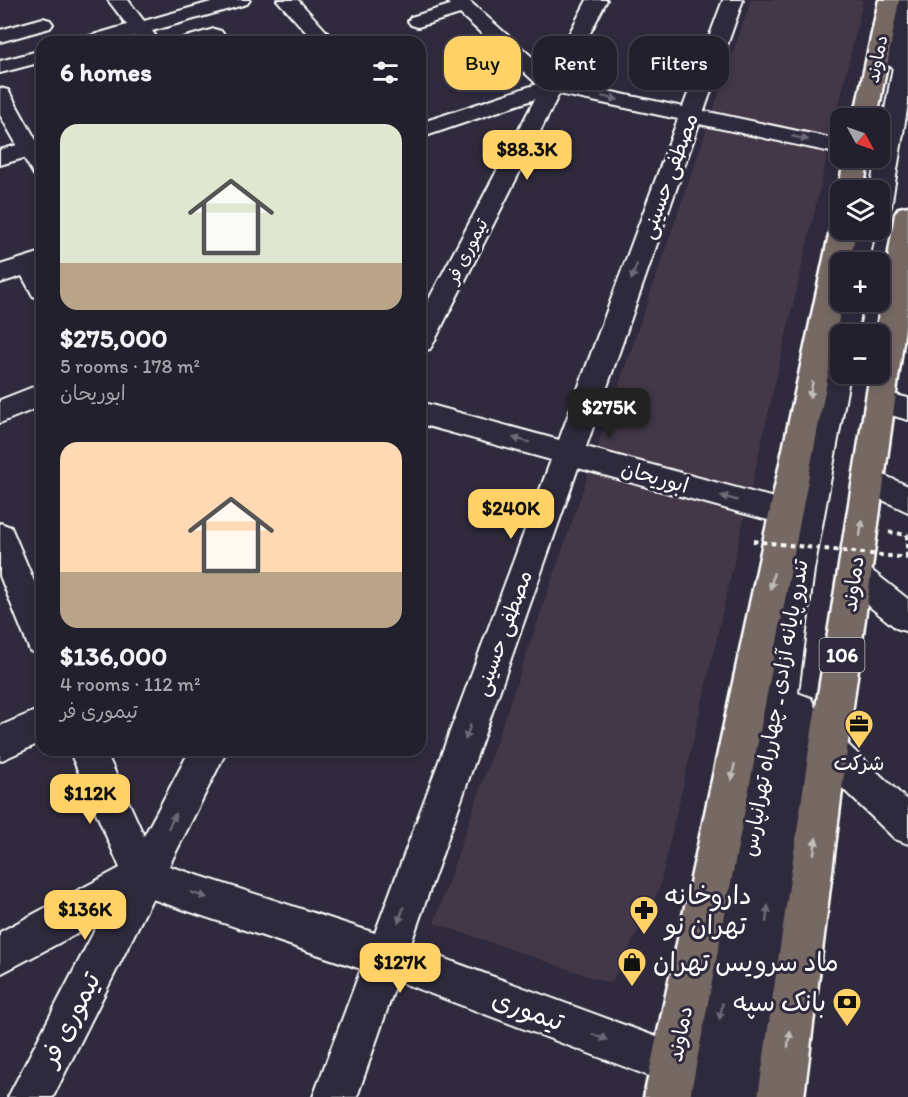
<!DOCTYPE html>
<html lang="en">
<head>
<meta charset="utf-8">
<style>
  :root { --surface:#23202e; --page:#2b2836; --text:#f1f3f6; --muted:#a3a3aa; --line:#403e4a; --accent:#ffd166 }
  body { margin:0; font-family:Itim,"Playpen Sans Arabic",sans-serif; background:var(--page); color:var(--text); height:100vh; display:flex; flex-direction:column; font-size:22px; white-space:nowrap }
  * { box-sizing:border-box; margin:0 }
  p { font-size:20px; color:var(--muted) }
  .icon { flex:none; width:33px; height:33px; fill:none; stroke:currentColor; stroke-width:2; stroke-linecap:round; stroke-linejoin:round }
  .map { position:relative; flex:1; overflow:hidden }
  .panel { position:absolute; left:36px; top:36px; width:390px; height:720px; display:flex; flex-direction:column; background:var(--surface); border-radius:18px; box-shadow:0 3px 9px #0003,0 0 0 2px var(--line) }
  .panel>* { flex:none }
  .guide { position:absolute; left:444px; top:36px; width:374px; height:54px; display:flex; gap:12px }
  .needle { width:39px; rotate:130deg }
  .tools { position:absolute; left:830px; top:108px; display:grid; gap:12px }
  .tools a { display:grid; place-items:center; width:60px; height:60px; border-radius:12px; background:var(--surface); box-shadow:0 3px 9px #0003,0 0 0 2px var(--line); font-size:30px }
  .price { position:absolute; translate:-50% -51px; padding:0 14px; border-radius:12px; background:var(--accent); color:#111; font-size:20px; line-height:39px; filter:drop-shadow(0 2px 3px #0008) }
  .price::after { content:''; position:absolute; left:50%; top:36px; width:18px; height:14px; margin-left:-9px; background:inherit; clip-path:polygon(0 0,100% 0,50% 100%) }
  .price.current { background:#222; color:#fff }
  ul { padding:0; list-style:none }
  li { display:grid; align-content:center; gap:12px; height:318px; padding:0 24px }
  li span { display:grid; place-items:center; height:186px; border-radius:18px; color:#555 }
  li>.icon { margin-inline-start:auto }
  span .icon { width:108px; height:108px; fill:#fffc; stroke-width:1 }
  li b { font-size:26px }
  h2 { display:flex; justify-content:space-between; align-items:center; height:72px; padding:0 24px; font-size:26px }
  .tag { padding:0 21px; border-radius:18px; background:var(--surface); box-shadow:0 3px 9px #0003,0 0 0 2px var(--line); font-size:21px; line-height:54px }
  .tag.current { background:var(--accent); color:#111 }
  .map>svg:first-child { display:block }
</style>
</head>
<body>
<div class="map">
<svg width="908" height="1097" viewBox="0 0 908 1097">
  <rect width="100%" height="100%" fill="#2f2a3d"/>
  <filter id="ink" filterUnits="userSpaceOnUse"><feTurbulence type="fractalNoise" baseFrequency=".0167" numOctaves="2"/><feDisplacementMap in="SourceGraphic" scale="12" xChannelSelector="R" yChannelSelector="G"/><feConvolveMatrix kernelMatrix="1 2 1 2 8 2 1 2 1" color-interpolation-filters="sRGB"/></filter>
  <g filter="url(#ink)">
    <path fill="#423747" d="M751,0H863L659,890L611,984L434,923Z"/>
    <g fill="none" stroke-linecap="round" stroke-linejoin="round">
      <g stroke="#fff" stroke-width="4">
        <path id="minor" d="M108,0H128L144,21L218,0H250L247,4L152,31L160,42H139L135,36L113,42H80L83,38L127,25Z
          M277,0H298L336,42H315Z
          M446,0H468L549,72L587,0H607L565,82L683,107L723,0H743L704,111L840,140V154L699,124L586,447L796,504L826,354L830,347L840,344V374H850L814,570L798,693L811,698L816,709L811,749L815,738L828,733L841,738L908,801V844L895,839L815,762L810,751L788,905L766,1097H682L686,1080L673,1085L397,981L357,1097H313L361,969L152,899L53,1097H8L99,922L0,974V932L120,868L69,750H105L144,836L190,750H227L169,866L375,933L551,460L420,424V402L559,440L678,119L559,94L434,342L430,349L420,352V316L535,99L420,138V123L537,84L460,14L418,27L411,25L408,21L411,17L450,5ZM578,468L786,525L792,524L782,570L764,694L691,1056L688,1049L673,1043L410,946Z
          M894,0H908V103L891,207L888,212L879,215V190H870L876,158H879V141L893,67L886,65L882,61Z
          M43,18L50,20L53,24L50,28L0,42V30Z
          M214,29L221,31L224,35C216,47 192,42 180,42L183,38Z
          M42,50V62L0,73V61Z
          M0,88L8,90L36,140L42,138V177L34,175L24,158L0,165V150L17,145L0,115Z
          M851,230H875L869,262H844Z
          M42,252V299L33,296L22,276L0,283V265Z
          M840,297V302H863L857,334H840V342L834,341L831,334Z
          M38,385L42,387V406L0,423V400Z
          M880,391L908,398V420L870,409L866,402L870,395Z
          M868,468L908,486V512L857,488L853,480L857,472Z
          M0,523L11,527L42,600V656L30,651L0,576Z
          M854,561L865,565L908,599V632L896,628L843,585L838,575L843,565Z
          M42,708V742L0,761V726Z"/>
      </g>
      <g stroke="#fff" stroke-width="5">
        <path id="major" d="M879,0H899L877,118H854Z
          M845,158H869L863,190L840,192L838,190Z
          M908,206V306L847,750L804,1097H758L809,750L870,374H879V334H876L895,214L899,208Z
          M840,222V230H856L850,262H840V302H842L690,1097H644L830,230L834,224Z"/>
      </g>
      <path stroke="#fff" stroke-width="4" stroke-dasharray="4.5 4.5" stroke-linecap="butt" d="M889,532L907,535V558"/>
      <use href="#minor" fill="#2f2a3d" fill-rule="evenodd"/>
      <use href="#major" fill="#766964" fill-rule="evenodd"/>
      <path stroke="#fff" stroke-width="4" stroke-dasharray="4.5 4.5" stroke-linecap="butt" d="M753,541L907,558"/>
    </g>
    <defs><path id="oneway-solid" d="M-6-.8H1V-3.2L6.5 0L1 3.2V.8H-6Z" transform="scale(1.5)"/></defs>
    <g fill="#6d6a77">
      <use href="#oneway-solid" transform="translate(610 98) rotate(12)"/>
      <use href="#oneway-solid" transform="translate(800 138) rotate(12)"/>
      <use href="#oneway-solid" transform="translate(634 272) rotate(110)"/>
      <use href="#oneway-solid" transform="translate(521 440) rotate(-165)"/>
      <use href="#oneway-solid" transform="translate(729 498) rotate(-164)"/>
      <use href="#oneway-solid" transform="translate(468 732) rotate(110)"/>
      <use href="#oneway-solid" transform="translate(172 821) rotate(-63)"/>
      <use href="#oneway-solid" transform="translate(199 895) rotate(18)"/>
      <use href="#oneway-solid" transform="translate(767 914) rotate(-83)"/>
      <use href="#oneway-solid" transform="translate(401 915) rotate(110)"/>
      <use href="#oneway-solid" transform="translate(721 1011) rotate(101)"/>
      <use href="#oneway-solid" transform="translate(600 1037) rotate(20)"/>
    </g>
    <g fill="#c1bcb9">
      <use href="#oneway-solid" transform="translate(811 390) rotate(101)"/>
      <use href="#oneway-solid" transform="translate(861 528) rotate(-82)"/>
      <use href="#oneway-solid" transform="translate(772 581) rotate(101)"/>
      <use href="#oneway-solid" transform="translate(733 772) rotate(101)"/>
      <use href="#oneway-solid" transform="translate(815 846) rotate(-82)"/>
      <use href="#oneway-solid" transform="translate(789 1039) rotate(-82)"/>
    </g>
  </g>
  <defs>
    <g id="office-pin" transform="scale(1.5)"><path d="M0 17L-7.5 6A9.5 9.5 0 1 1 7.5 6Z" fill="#ffd166" stroke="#2f2a3d"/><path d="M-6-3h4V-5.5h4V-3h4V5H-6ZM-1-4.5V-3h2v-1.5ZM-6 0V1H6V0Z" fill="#111"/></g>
    <g id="pharmacy-pin" transform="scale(1.5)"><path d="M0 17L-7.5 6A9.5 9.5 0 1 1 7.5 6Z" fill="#ffd166" stroke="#2f2a3d"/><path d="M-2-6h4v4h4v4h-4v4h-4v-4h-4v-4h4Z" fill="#111"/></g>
    <g id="shop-pin" transform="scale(1.5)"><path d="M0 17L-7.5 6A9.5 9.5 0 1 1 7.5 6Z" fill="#ffd166" stroke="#2f2a3d"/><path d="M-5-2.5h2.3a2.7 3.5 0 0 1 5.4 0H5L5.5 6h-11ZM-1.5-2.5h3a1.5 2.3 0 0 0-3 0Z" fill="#111"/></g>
    <g id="bank-pin" transform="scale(1.5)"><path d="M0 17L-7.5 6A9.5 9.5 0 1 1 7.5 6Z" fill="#ffd166" stroke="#2f2a3d"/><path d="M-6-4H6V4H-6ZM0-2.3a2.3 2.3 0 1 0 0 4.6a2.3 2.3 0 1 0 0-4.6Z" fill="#111"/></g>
  </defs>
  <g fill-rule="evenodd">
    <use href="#office-pin" x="859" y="724"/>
    <use href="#pharmacy-pin" x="644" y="910"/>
    <use href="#shop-pin" x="632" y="962"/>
    <use href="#bank-pin" x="847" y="1002"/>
  </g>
  <g text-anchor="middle" stroke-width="6" stroke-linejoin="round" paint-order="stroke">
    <g font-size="18" fill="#fff" stroke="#2f2a3d">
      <text transform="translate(877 59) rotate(-79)" y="6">دماوند</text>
      <text transform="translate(467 251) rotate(-63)" y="6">تیموری فر</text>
    </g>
    <rect fill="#2f2a3d" stroke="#c1bfc5" stroke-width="1.5" x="819.5" y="638" width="45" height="34" rx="4.5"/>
    <g font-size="20" font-weight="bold" fill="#fff">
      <text x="842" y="662">106</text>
    </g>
    <g font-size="21" fill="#fff" stroke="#2f2a3d">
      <text transform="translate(669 176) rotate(-70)" y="7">مصطفی حسینی</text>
      <text transform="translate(655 477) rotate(16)" y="7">ابوریحان</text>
      <text transform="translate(853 584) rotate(-82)" y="7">دماوند</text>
      <text transform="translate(503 633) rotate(-70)" y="7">مصطفی حسینی</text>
      <text transform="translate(775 708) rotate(-80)" y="7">تندرو پایانه آزادی ـ چهارراه تهرانپارس</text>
      <text transform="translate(680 1034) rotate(-79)" y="7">دماوند</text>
    </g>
    <g font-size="21" fill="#fff" stroke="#2f2a3d">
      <text x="859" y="770">شرکت</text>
    </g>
    <g font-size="26" fill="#fff" stroke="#2f2a3d" text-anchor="start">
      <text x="665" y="904">داروخانه<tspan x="665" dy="30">تهران نو</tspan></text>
      <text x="653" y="971">ماد سرویس تهران</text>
      <text x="826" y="1011" text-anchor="end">بانک سپه</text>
    </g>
    <g font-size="26" fill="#fff" stroke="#2f2a3d">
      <text transform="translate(528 1010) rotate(20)" y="9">تیموری</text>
      <text transform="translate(70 1019) rotate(-63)" y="9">تیموری فر</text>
    </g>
  </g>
</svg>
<div class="tools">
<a><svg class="needle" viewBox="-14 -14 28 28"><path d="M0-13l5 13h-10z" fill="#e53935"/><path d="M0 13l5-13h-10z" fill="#a3a3aa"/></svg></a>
<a><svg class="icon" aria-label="layers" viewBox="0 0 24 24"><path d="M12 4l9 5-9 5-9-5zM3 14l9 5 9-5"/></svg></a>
<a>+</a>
<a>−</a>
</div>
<b class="price" style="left:527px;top:181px">$88.3K</b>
<b class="price current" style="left:609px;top:439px">$275K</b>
<b class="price" style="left:511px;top:540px">$240K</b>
<b class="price" style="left:90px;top:825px">$112K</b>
<b class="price" style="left:85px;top:941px">$136K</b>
<b class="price" style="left:400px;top:994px">$127K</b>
<div class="guide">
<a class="tag current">Buy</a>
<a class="tag">Rent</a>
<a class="tag">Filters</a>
</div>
<section class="panel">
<h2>6 homes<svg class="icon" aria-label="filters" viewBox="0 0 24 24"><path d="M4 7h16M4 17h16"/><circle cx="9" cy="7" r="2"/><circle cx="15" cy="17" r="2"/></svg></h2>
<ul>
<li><span style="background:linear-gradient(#dfe7d0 75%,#b9a48a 0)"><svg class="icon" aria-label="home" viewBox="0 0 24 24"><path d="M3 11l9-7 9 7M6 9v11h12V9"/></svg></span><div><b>$275,000</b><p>5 rooms · 178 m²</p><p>ابوریحان</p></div></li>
<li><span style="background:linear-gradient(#ffd9b3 70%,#b9a48a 0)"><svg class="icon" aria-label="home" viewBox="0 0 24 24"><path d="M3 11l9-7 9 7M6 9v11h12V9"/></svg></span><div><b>$136,000</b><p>4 rooms · 112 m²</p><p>تیموری فر</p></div></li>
</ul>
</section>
</div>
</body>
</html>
